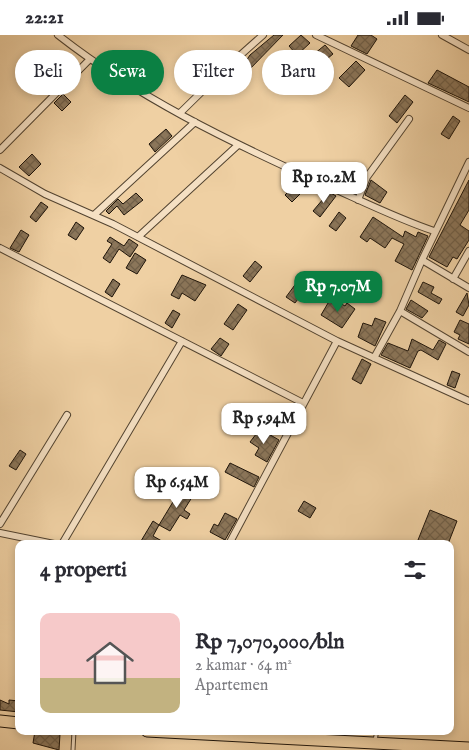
<!DOCTYPE html>
<html lang="id">
<head>
<meta charset="utf-8">
<style>
  :root { --surface:#fff; --page:#f7f7f7; --text:#2b2b33; --muted:#7c7c81; --accent:#0b8043 }
  body { margin:0; font-family:"IM FELL English",serif; background:var(--page); color:var(--text); height:100vh; display:flex; flex-direction:column; font-size:19px; white-space:nowrap }
  * { box-sizing:border-box; margin:0 }
  p { font-size:16px; color:var(--muted) }
  .icon { flex:none; width:28px; height:28px; fill:none; stroke:currentColor; stroke-width:2; stroke-linecap:round; stroke-linejoin:round }
  .map { position:relative; flex:1; overflow:hidden }
  .panel { position:absolute; left:15px; top:505px; width:439px; height:195px; display:flex; flex-direction:column; background:var(--surface); border-radius:10px; box-shadow:0 2px 8px #0003 }
  .panel>* { flex:none }
  .hud { position:absolute; left:15px; top:15px; width:440px; height:45px; display:flex; gap:10px }
  .price { position:absolute; translate:-50% -42px; padding:0 11px; border-radius:10px; background:#fff; color:#222; font-size:16px; line-height:32px; filter:drop-shadow(0 1px 2px #0008) }
  .price::after { content:''; position:absolute; left:50%; top:30px; width:15px; height:11px; margin-left:-8px; background:inherit; clip-path:polygon(0 0,100% 0,50% 100%) }
  .price.selected { background:var(--accent); color:#fff }
  ul { padding:0; list-style:none }
  li { display:flex; align-items:center; gap:15px; height:125px; padding:0 25px }
  li span { display:grid; place-items:center; flex:none; width:140px; height:100px; border-radius:10px; color:#555 }
  li>.icon { margin-inline-start:auto }
  span .icon { width:60px; height:60px; fill:#fffc; stroke-width:1 }
  li b { font-size:21px }
  h2 { display:flex; justify-content:space-between; align-items:center; height:60px; padding:0 25px; font-size:21px }
  .pill { padding:0 18px; border-radius:22px; background:var(--surface); box-shadow:0 2px 8px #0003; font-size:18px; line-height:45px }
  .pill.selected { background:var(--accent); color:#fff }
  .status { display:flex; justify-content:space-between; align-items:center; height:35px; padding:0 25px; background:var(--surface); direction:ltr }
  .status svg { height:14px; fill:currentColor }
  .map>svg:first-child { display:block }
</style>
</head>
<body>
<div class="status"><b>22:21</b><svg viewBox="0 0 49 12"><path d="M0 12V9h3v3zM5 12V6h3v6zM10 12V3h3v9zM15 12V0h3v12zM26 1h20v11H26zM47 4h2v5h-2z"/></svg></div>
<div class="map">
<svg width="469" height="715" viewBox="0 0 469 715">
  <defs>
    <pattern id="building-cross-hatch" width="8" height="8" patternUnits="userSpaceOnUse" patternTransform="scale(1.25)"><rect width="8" height="8" fill="#8b765a"/><path d="M0 0l8 8M0 8l8-8" fill="none" stroke="#716049"/></pattern>
  </defs>
  <rect width="100%" height="100%" fill="#efd0a3"/>
  <filter id="stains"><feTurbulence type="fractalNoise" baseFrequency=".004" numOctaves="4"/><feColorMatrix values="0 0 0 0 .2 0 0 0 0 .09 0 0 0 0 .02 0 0 0 .5 -.17"/></filter>
  <radialGradient id="worn" r=".72"><stop offset=".6" stop-color="#630" stop-opacity="0"/><stop offset="1" stop-color="#630" stop-opacity=".3"/></radialGradient>
  <path fill="url(#building-cross-hatch)" stroke="#1e140a" d="M274,0H283L247,37L242,32L250,20Z
    M301,0L310,8L297,20L289,11Z
    M358,0H371L377,4L367,19L351,11Z
    M325,10L333,19L322,28L314,19Z
    M356,26L365,35L349,52L339,43Z
    M68,31L72,35L48,60L43,55Z
    M437,35L469,52V67L428,48Z
    M63,59L71,67L62,76L54,68Z
    M405,60L413,67L397,88L389,81Z
    M453,81L460,86L449,104L441,99Z
    M166,94L172,101L155,117L149,109Z
    M32,119L41,129L29,141L19,132Z
    M371,145L387,157L380,168L365,160Z
    M469,145V175L460,190L469,196V205L457,224L453,222L447,232L429,222Z
    M299,146L306,153L292,167L285,160Z
    M329,157L336,161L320,182L313,176Z
    M136,158L143,165L124,180L117,171L109,179L106,176L118,164L123,169Z
    M41,167L48,172L36,187L30,182Z
    M339,177L346,183L336,196L329,191Z
    M373,182L403,202L405,196L416,202L418,197L428,201L412,235L395,226L404,209L392,203L385,213L370,203L367,207L360,202Z
    M76,187L84,193L76,205L68,200Z
    M21,195L29,200L19,217L10,213Z
    M110,202L124,211L129,204L138,210L130,222L119,214L110,228L103,223L112,209L107,206Z
    M135,218L146,225L137,239L126,233Z
    M255,226L262,232L250,247L243,241Z
    M182,240L206,250L195,266L182,258L179,264L171,260Z
    M300,243L309,249L295,268L286,262Z
    M113,244L120,249L112,262L105,257Z
    M423,247L434,252L431,258L442,264L439,269L418,257Z
    M467,258L469,270L463,281L456,277Z
    M331,263L345,271L347,268L355,274L342,293L321,280Z
    M411,265L428,276L422,283L406,274Z
    M238,269L247,275L233,295L224,289Z
    M173,275L180,279L172,293L165,288Z
    M375,283L386,287L375,311L358,302L363,288L372,291Z
    M460,285L469,289V309L458,304L460,300L454,297Z
    M220,303L229,309L221,321L211,314Z
    M412,304L433,315L439,305L446,309L438,325L421,315L418,316L410,333L381,320L388,308L408,316Z
    M362,324L371,329L361,349L352,344Z
    M452,336L460,339L455,353L447,350Z
    M260,394L279,405L267,427L255,420L259,413L250,407Z
    M20,415L26,419L16,435L9,431Z
    M230,428L259,442L254,452L225,437Z
    M182,452L194,459L184,475L190,479L187,484L180,480L170,496L159,490Z
    M304,466L316,473L310,483L298,476Z
    M430,475L457,486L448,509H427L418,505Z
    M225,478L237,484L225,505L210,497L214,489L218,491Z
    M153,486L159,490L153,501L167,509H145L141,506Z
    M0,665L9,669V665L19,666V677L0,675Z
    M35,696L60,699L59,715L33,708Z"/>
  <g fill="none" stroke-linecap="round" stroke-linejoin="round">
    <g stroke="#524330" stroke-width="5">
      <path id="lane" d="M375,705L377,696
        M73,715L74,696"/>
    </g>
    <g stroke="#524330" stroke-width="8">
      <path id="street" d="M58,0C137,62 228,106 319,147C358,164 395,183 434,196
        M316,0L469,73
        M442,0L469,15
        M180,78L227,32L263,0
        M0,115L89,25
        M469,127L422,225L469,253
        M0,133L45,159L113,189L337,306L469,366
        M358,165L367,142L409,84
        M94,180L195,87
        M138,202L238,110
        M0,213L303,368
        M453,244L469,216
        M400,276L469,317
        M374,323L400,276L422,225
        M0,489L67,380
        M0,498L54,509
        M62,509L182,306
        M229,509L337,306"/>
    </g>
    <g stroke="#1e140a" stroke-width="13">
      <path id="highway" d="M0,686L19,688
        M147,696L469,713"/>
    </g>
    <use href="#lane" stroke="#f5e0c3" stroke-width="3"/>
    <use href="#street" stroke="#f5e0c3" stroke-width="6"/>
    <use href="#highway" stroke="#efd0a3" stroke-width="11"/>
  </g>
  <rect width="100%" height="100%" filter="url(#stains)"/>
  <rect width="100%" height="100%" fill="url(#worn)"/>
</svg>
<b class="price" style="left:324px;top:169px">Rp 10.2M</b>
<b class="price selected" style="left:338px;top:278px">Rp 7.07M</b>
<b class="price" style="left:264px;top:410px">Rp 5.94M</b>
<b class="price" style="left:177px;top:474px">Rp 6.54M</b>
<div class="hud">
<a class="pill">Beli</a>
<a class="pill selected">Sewa</a>
<a class="pill">Filter</a>
<a class="pill">Baru</a>
</div>
<section class="panel">
<h2>4 properti<svg class="icon" aria-label="filters" viewBox="0 0 24 24"><path d="M4 7h16M4 17h16"/><circle cx="9" cy="7" r="2"/><circle cx="15" cy="17" r="2"/></svg></h2>
<ul>
<li><span style="background:linear-gradient(#f6c9c9 65%,#c2b280 0)"><svg class="icon" aria-label="home" viewBox="0 0 24 24"><path d="M3 11l9-7 9 7M6 9v11h12V9"/></svg></span><div><b>Rp 7,070,000/bln</b><p>2 kamar · 64 m²</p><p>Apartemen</p></div></li>
</ul>
</section>
</div>
</body>
</html>
